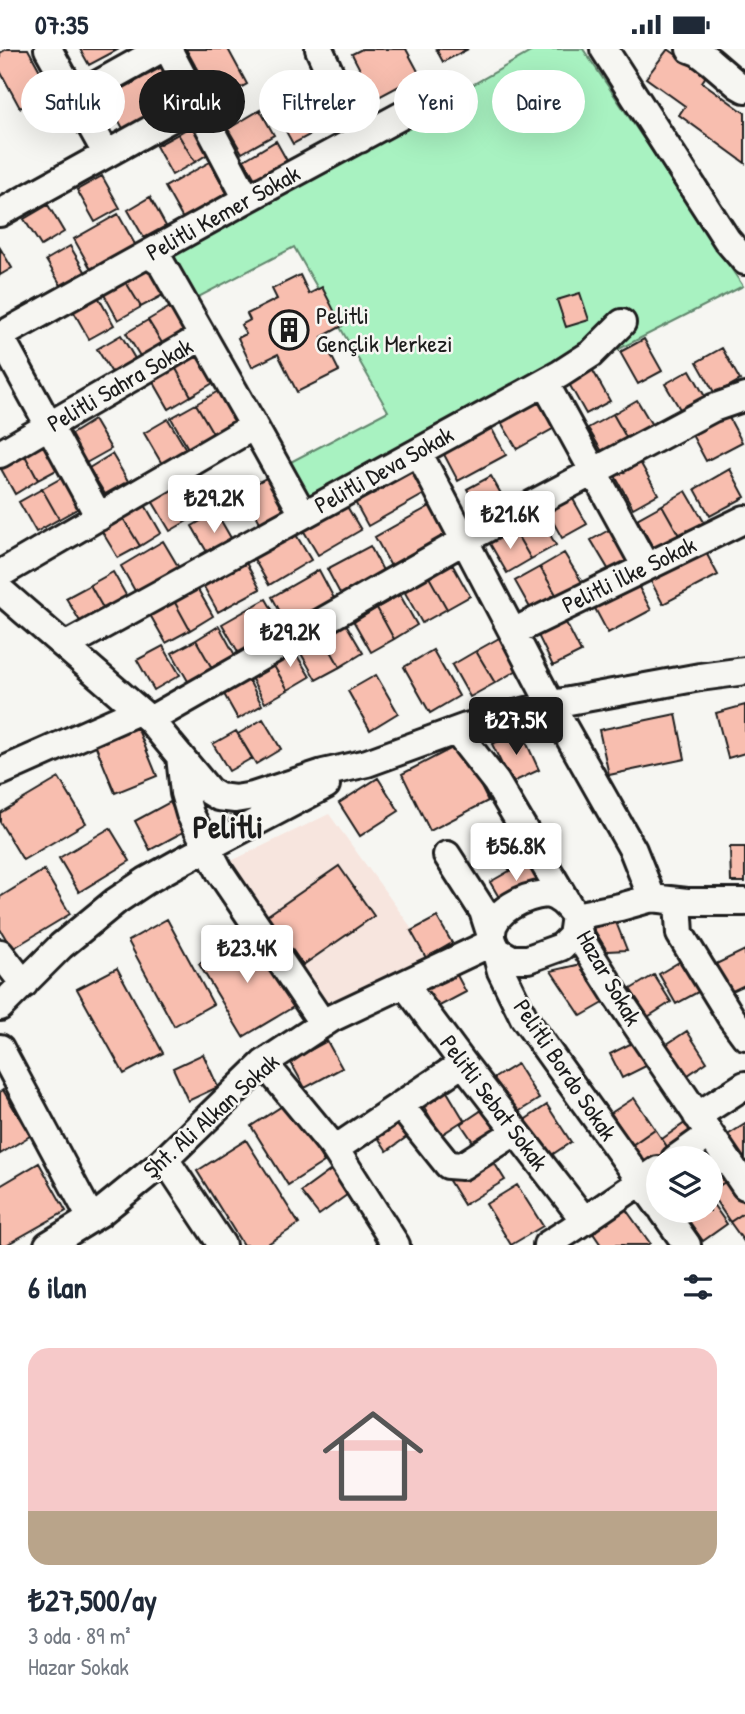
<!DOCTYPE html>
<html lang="tr">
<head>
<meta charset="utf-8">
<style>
  :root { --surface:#fff; --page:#f6f6f7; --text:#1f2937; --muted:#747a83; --line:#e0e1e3; --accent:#1c1c1c }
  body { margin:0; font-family:"Patrick Hand",sans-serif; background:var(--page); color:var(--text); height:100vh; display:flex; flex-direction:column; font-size:26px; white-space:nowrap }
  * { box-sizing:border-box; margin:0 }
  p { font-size:23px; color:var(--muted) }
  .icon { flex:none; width:38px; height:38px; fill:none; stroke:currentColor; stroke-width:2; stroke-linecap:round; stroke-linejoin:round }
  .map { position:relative; height:1196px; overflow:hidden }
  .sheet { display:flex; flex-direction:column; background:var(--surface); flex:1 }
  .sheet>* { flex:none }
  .top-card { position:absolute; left:21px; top:21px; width:704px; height:63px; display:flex; gap:14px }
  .buttons { position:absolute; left:646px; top:1097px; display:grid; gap:14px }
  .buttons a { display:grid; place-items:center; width:77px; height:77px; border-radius:50%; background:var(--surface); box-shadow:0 7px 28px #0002; font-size:35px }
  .price { position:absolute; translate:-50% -60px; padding:0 16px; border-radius:7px; background:#fff; color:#222; font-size:23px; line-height:46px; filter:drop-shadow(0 2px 4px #0008) }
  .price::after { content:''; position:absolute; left:50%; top:42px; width:21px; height:16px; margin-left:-10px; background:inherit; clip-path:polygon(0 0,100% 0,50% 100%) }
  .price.on { background:var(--accent); color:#fff }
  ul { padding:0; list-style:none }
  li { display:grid; align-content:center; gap:14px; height:371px; padding:0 28px }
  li+li { border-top:2px solid var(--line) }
  li span { display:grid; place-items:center; height:217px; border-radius:21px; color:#555 }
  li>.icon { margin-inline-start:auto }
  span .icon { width:126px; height:126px; fill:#fffc; stroke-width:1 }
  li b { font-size:30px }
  h2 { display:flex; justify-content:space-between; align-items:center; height:84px; padding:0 28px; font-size:30px }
  .tag { padding:0 24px; border-radius:32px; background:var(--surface); box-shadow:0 7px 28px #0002; font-size:24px; line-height:63px }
  .tag.on { background:var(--accent); color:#fff }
  .status { display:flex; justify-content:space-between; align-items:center; height:49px; padding:0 35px; background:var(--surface); direction:ltr }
  .status svg { height:19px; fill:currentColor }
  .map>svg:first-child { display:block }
</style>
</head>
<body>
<div class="status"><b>07:35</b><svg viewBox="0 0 49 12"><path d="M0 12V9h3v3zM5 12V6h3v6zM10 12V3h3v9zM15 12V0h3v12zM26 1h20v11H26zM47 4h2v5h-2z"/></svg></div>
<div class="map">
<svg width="745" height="1196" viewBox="0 0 745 1196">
  <rect width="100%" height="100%" fill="#f6f6f2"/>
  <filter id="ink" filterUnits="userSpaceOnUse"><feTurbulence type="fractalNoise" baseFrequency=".0143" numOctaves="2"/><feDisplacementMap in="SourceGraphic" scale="14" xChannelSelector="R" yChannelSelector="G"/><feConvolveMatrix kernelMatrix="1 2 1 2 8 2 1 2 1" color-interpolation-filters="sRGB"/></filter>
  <g filter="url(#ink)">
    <path fill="#f7e5de" d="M329,765L408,874L426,909L430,910L329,969L225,815Z"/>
    <path fill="#a8f2c1" stroke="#62876e" stroke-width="2" d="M536,0H583L743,237L306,459L283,417L388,362L294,198L191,252L163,210Z"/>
    <path fill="#f8beaf" stroke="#1c1c1c" stroke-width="2" d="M7,0H28L51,42L20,59L0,22V4Z
      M80,0H119L89,16Z
      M186,0H228L247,35L215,53Z
      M362,0H406L420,26L375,50L352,5Z
      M436,0H468L443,13Z
      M668,0L706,27L702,33L745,64V114L679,66L685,57L646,29Z
      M162,18L181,52L125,83L106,49Z
      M315,32L337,71L293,95L272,57Z
      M260,61L274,86L242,104L228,80Z
      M200,72L216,100L195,113L178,85Z
      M178,85L195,113L172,126L156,97Z
      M276,92L290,117L258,135L244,111Z
      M210,113L227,144L183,170L165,138Z
      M102,127L120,159L95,173L77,141Z
      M150,148L166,177L144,189L128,161Z
      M48,156L64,183L41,197L24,170Z
      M118,165L136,197L92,222L74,190Z
      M70,197L86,224L62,238L46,211Z
      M0,199L12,219L0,226Z
      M146,217L163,246L141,258L124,230Z
      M300,226L309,245L322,238L342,277L322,288L339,322L297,343L278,305L252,318L238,289L246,285L241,276L250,271L247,265L277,250L272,240Z
      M124,230L141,258L118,271L102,242Z
      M96,244L114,276L89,290L71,258Z
      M580,244L589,271L566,278L557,251Z
      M170,258L187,287L165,299L148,271Z
      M148,271L165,299L143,312L126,284Z
      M121,286L137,313L114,327L97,300Z
      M644,290L662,322L638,335L620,303Z
      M722,299L740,331L715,345L697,313Z
      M197,306L213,334L191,347L175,318Z
      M175,318L191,347L169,360L153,332Z
      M592,320L610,352L586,365L568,333Z
      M690,321L708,353L684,367L665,335Z
      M543,335L565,373L517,400L495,363Z
      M220,341L238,372L214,386L196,355Z
      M637,351L656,383L631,397L613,365Z
      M196,355L214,386L189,401L171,369Z
      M613,365L631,397L607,411L588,379Z
      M727,365L742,393L706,412L691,384Z
      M168,370L187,402L162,415L144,384Z
      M94,371L111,400L86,414L70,386Z
      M487,371L506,406L458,432L439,396Z
      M44,388L62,418L38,431L22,401Z
      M22,401L38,431L15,445L0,418Z
      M112,405L128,432L105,445L89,419Z
      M418,405L437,438L368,477L350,444Z
      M640,413L658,445L633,459L615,427Z
      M730,420L745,448L710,467L695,440Z
      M65,427L82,457L59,470L42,440Z
      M491,427L509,459L485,473L467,440Z
      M268,428L289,468L264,481L243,441Z
      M176,436L194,468L170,482L151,450Z
      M42,440L59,470L36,483L19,453Z
      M686,442L704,473L680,488L662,456Z
      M569,443L587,475L562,489L544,457Z
      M342,449L361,481L318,506L299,474Z
      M439,452L458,485L393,521L375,488Z
      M145,456L161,484L140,497L123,469Z
      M662,456L680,488L655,502L637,470Z
      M216,463L235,496L211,510L192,477Z
      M538,465L556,496L531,510L513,479Z
      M123,469L140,497L118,509L101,481Z
      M616,477L634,508L610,523L591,491Z
      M292,479L311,511L269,536L250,503Z
      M513,479L531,510L507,524L489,493Z
      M163,492L182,524L139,549L121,517Z
      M370,497L387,529L344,552L327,520Z
      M703,498L718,526L663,555L648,527Z
      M564,504L583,535L558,549L540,518Z
      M243,508L260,540L218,563L200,531Z
      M452,515L470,547L447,560L429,528Z
      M540,518L558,549L533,564L515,532Z
      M319,521L336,553L289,579L272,548Z
      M113,523L130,553L107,566L90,536Z
      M429,528L447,560L422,574L404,542Z
      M634,529L651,561L608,584L591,552Z
      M90,536L107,566L84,579L66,549Z
      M196,537L213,567L190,581L173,550Z
      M400,546L417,576L394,590L377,559Z
      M173,550L190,581L166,594L149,564Z
      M266,550L285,583L241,608L222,575Z
      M377,559L394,590L371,603L354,573Z
      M560,562L581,603L553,617L533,576Z
      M346,575L363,604L340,618L323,588Z
      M219,577L236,608L213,621L196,591Z
      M323,588L340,618L316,631L299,601Z
      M501,588L519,620L495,634L476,602Z
      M196,591L213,621L189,634L172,604Z
      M163,597L180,626L154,641L137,611Z
      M293,600L310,628L288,641L271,612Z
      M433,601L459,647L430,664L404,618Z
      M476,602L495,634L470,648L452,616Z
      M271,612L288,641L265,654L249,625Z
      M245,624L262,656L238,670L220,638Z
      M376,626L398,664L370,681L348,642Z
      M745,656V704L728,709L716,664Z
      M676,665L685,710L609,726L599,681Z
      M263,670L281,700L256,715L238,685Z
      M137,678L157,727L115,744L95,695Z
      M236,682L252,709L229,722L213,695Z
      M521,682L539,721L511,734L492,695Z
      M460,695L488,752L430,782L402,725Z
      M59,729L86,774L23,811L0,773V764Z
      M378,729L399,762L360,787L339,754Z
      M170,753L185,782L150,801L135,772Z
      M510,771L531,810L510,822L489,783Z
      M110,779L130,812L79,843L59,809Z
      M730,798H745V833H731Z
      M529,811L542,835L504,857L490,833Z
      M339,817L374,867L303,916L268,866Z
      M44,821L70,865L12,900L0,880V848Z
      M612,863L627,901L607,902L592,877Z
      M437,868L452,894L426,909L411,882Z
      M167,870L213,955L174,977L128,892Z
      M251,883L295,957L243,988L199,915Z
      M745,901V936L728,944L714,916Z
      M691,906L709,937L676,955L659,925Z
      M586,914L609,951L581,967L551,922Z
      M451,915L466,943L434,960L419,933Z
      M117,919L163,1004L124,1025L77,940Z
      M654,926L671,953L646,969L629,941Z
      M687,982L707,1013L685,1028L664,997Z
      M640,990L652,1014L622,1029L610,1005Z
      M327,992L342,1019L305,1039L290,1012Z
      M203,1005L218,1038L188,1052L173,1019Z
      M517,1015L539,1050L510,1068L488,1033Z
      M443,1036L464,1071L441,1086L419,1050Z
      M3,1041L30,1087L0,1105V1043Z
      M634,1049L655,1080L632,1096L611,1064Z
      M287,1054L324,1113L288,1136L251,1077Z
      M547,1056L571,1093L544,1111L520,1074Z
      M485,1059L500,1081L476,1097L461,1075Z
      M400,1061L415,1082L387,1102L373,1081Z
      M692,1069L705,1088L674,1108L662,1090Z
      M745,1075V1110L742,1112L726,1087Z
      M655,1080L674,1108L651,1124L632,1096Z
      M246,1091L299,1175L266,1196H243L197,1122Z
      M712,1096L734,1127L710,1143V1110H692Z
      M488,1104L505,1131L464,1156L448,1130Z
      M39,1114L66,1162L6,1196H0V1137Z
      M334,1119L351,1143L319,1166L301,1143Z
      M734,1127L745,1143V1163L730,1173L710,1143Z
      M517,1136L543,1177L511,1196L486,1155Z
      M619,1151L650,1194L647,1196H601L586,1174Z
      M710,1151L727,1175L703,1192L682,1162H710Z
      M745,1163V1194L730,1173Z"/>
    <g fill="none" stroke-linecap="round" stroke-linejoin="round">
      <g stroke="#1c1c1c" stroke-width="32">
        <path id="minor" d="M48,0L106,104
          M168,0L247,150
          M319,0L360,90
          M604,0L727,191L745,212
          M690,0L698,3L710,12L738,36L745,40
          M75,48L161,0
          M0,164L197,55
          M0,287L247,150L447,42
          M0,287L99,468
          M545,334L646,518
          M254,377L303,465
          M418,403L551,656L633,801L652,849
          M0,405L203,287
          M0,525L254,377L161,214L148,205
          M0,541L150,671L209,742L219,748L235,750L253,747L323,724L367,714L466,678L558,654L700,628L745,622
          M513,583L745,470
          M65,597L560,325L591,305L622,274
          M150,671L465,491L713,359L745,348
          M456,682L496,733L575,867L580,889L616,946L745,1137
          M180,707L184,744L190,765L220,823L323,975
          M0,723L138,662
          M447,806L483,862L493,893L501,922L524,969L658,1156
          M546,845C559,847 567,857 575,867L572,887L561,898L528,910H512L498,902C495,897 492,892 492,886C491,861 526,847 546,845Z
          M678,852L680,885L731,968L745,987
          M575,867L620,858L652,849L687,853H745
          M0,904L24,935
          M405,936L463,1014L585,1172
          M0,958L61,897L116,852L146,832L180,813L326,736
          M0,999L91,1169
          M264,1014L335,1100L396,1196
          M400,1056L448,1116L462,1117L515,1083
          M697,1067L745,1036
          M335,1100L463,1014
          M165,1110L222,1196
          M675,1110L710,1085
          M663,1162L687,1196
          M48,1196L100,1164L158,1117L264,1014L332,969L493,893
          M547,1196L569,1182L658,1121"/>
      </g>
      <use href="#minor" stroke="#f6f6f2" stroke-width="26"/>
    </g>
  </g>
  <defs>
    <g id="building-ring" transform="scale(2.0125)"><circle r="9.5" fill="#f6f6f2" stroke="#1c1c1c" stroke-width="1.5"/><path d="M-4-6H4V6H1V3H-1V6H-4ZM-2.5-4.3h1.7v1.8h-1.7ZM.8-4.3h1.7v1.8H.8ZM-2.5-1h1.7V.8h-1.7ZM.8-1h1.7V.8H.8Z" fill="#1c1c1c"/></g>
  </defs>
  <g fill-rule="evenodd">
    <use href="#building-ring" x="289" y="281"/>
  </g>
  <g text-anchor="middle" stroke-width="5" stroke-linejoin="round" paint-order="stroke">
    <g font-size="24" fill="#1c1c1c" stroke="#f6f6f2">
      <text transform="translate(223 164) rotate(-29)" y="8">Pelitli Kemer Sokak</text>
      <text transform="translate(120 336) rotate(-30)" y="8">Pelitli Sahra Sokak</text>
      <text transform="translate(384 421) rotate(-29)" y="8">Pelitli Deva Sokak</text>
      <text transform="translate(629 526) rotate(-26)" y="8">Pelitli İlke Sokak</text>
      <text transform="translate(609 929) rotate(60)" y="8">Hazar Sokak</text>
      <text transform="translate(565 1021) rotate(56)" y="8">Pelitli Bordo Sokak</text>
      <text transform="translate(494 1054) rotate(53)" y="8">Pelitli Sebat Sokak</text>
      <text transform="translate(211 1067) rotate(-42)" y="8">Şht. Ali Alkan Sokak</text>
    </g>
    <g font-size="24" fill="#1c1c1c" stroke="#f6f6f2" text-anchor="start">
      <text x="316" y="275">Pelitli<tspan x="316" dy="28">Gençlik Merkezi</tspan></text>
    </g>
    <g font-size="32" font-weight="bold" fill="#1c1c1c" stroke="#f6f6f2">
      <text x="228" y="789">Pelitli</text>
    </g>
  </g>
</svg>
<div class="buttons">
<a><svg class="icon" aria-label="layers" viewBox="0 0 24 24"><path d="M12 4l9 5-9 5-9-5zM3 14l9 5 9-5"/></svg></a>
</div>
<b class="price" style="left:214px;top:486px">₺29.2K</b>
<b class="price" style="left:510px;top:502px">₺21.6K</b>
<b class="price" style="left:290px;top:620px">₺29.2K</b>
<b class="price on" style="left:516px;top:708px">₺27.5K</b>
<b class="price" style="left:516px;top:834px">₺56.8K</b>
<b class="price" style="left:247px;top:936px">₺23.4K</b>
<div class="top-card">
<a class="tag">Satılık</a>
<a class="tag on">Kiralık</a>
<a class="tag">Filtreler</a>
<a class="tag">Yeni</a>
<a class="tag">Daire</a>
</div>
</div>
<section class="sheet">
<h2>6 ilan<svg class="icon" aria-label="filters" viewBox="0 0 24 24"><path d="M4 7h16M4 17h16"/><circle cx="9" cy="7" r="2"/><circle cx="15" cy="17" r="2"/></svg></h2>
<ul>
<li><span style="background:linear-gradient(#f6c9c9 75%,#b9a48a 0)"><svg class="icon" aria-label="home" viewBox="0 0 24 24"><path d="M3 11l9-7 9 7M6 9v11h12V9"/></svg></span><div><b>₺27,500/ay</b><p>3 oda · 89 m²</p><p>Hazar Sokak</p></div></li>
</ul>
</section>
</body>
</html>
